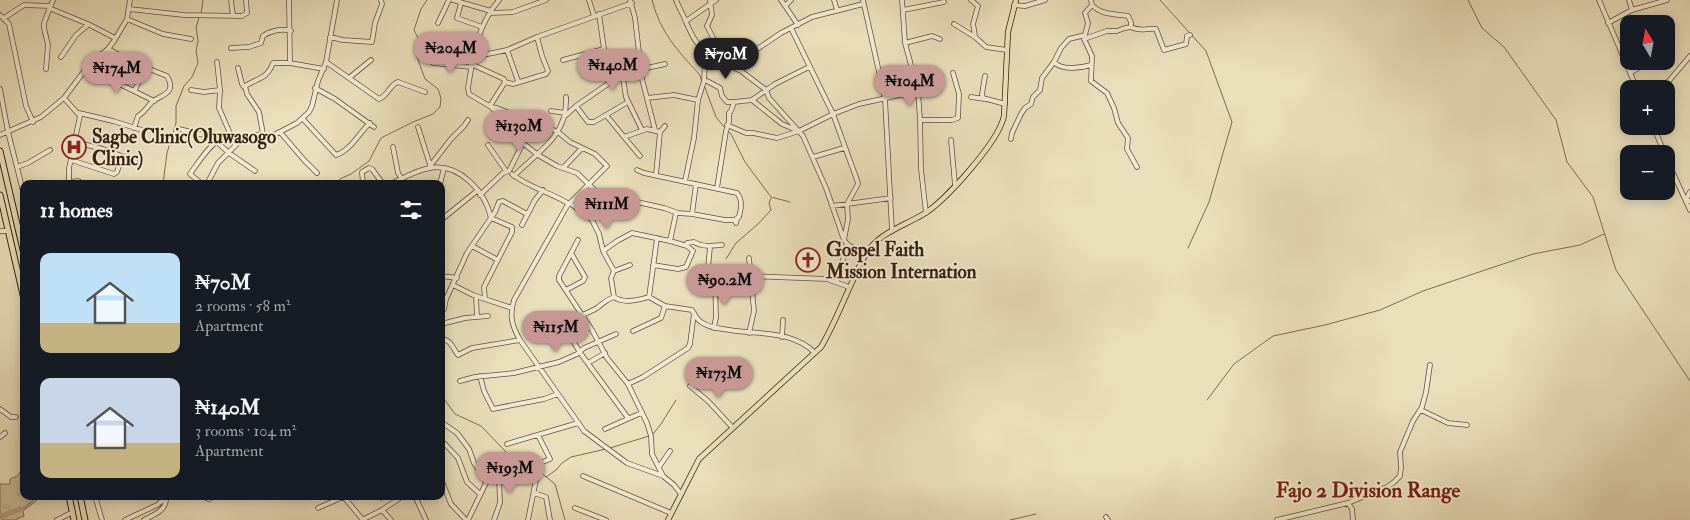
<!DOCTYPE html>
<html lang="en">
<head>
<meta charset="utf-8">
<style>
  :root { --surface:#171b24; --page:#242831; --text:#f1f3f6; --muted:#9ea1a6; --accent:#c59692 }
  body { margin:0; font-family:"IM FELL Double Pica",serif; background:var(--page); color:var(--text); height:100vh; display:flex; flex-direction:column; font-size:19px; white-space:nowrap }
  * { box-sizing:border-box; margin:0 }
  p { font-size:16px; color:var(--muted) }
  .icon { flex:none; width:28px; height:28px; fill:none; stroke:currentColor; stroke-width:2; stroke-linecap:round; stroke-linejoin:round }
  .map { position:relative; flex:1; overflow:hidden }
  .details { position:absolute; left:20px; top:180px; width:425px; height:320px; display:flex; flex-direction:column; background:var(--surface); border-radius:10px; box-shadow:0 2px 12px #0003 }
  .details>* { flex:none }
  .needle { width:32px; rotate:350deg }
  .controls { position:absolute; left:1620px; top:15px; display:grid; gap:10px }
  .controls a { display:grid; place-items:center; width:55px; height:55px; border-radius:10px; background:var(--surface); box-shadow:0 2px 12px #0003; font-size:25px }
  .price { position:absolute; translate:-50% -42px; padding:0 11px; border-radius:18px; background:var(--accent); color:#111; font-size:16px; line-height:32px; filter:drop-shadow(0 1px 2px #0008) }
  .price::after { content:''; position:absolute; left:50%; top:30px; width:15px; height:11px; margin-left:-8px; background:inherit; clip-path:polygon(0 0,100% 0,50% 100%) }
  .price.current { background:#222; color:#fff }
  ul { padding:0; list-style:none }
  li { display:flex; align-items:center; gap:15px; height:125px; padding:0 20px }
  li span { display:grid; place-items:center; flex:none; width:140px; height:100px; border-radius:10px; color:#555 }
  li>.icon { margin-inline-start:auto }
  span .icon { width:60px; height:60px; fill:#fffc; stroke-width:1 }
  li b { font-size:21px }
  h2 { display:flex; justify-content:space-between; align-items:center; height:60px; padding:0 20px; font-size:21px }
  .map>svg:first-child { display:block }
</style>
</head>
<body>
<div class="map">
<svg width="1690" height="520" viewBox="0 0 1690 520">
  <defs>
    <pattern id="grass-tufts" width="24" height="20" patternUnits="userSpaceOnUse" patternTransform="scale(1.25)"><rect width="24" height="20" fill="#cbbf9d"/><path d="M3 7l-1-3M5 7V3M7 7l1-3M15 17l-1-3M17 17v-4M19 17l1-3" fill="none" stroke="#afa486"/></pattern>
  </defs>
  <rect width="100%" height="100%" fill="#e9dfba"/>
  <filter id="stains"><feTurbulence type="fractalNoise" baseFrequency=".004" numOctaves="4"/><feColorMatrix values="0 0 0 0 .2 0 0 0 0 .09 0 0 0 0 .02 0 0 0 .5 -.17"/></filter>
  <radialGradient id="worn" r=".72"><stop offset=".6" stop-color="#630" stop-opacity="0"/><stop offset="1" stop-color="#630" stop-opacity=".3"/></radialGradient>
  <path fill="url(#grass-tufts)" stroke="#827056" d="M24,467V496H38L35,502L23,511L24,516L15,520H3L0,516V484H10V479L17,476Z"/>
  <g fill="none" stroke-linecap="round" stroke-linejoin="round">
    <path stroke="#7e6d53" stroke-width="1" d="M652,0C660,32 677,50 699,74L702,81
      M1160,0L1206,51L1232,122L1209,202L1188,248
      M1468,0L1482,28L1504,47L1556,120L1567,162L1593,197L1616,270L1690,381
      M201,14L203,0
      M704,85L716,117L725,128
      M728,131L731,134L745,162L771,197L790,202
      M163,184L167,153L176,123V106L184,86L192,77L198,63L196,51L198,41L196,27L199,18
      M336,184L340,179L351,174L369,161L381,138L413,122L433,114L440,107L441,98L438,89L425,79L417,57L419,40L414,30L421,9L427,0
      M726,259L736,243L758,224L771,210L769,203L771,198
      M441,395L455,414L481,426L507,453L535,468L555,484L565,520
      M1207,400L1234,364L1273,336L1325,325L1380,310L1423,291L1485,270L1533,254L1580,245L1604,234
      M653,434L661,424L676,400
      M610,448L649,436
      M546,477L556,470L562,463L571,457L606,449
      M197,496L209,502L219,496
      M379,496L381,501
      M20,509L26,507L28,504L31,503L34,498L38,496
      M1010,520L1036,514"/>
    <path stroke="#ad9f80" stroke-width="5.5" d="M0,517L20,509"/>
    <g stroke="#64513a" stroke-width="5.5">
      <path id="minor" d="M231,0L233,16
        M289,0L290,63
        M453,0L491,11
        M499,0C477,26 473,56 468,88L469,94L491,107L516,133L523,143L538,155L557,166L577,173L610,205H612L619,198L664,208L678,213L692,214L725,220H734L736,223L737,219
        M589,0L594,16
        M630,0L635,18L642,79L655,130
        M676,0C679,8 683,14 686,22C692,35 699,56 718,48
        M710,0L712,15L707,26L727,65L741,71L766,90L769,98L803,136L826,188L844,240C850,249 859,249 868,250
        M781,0L798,25
        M834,0L837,10
        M863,0L885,99L892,231
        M902,0L905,43L918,91L920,120L921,169L926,213
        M971,0L978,6L973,24L975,36
        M1091,0L1092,5L1085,13L1088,23L1084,39L1092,56L1091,81L1107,93L1114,108L1118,123L1128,138L1127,149L1137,167
        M1599,0L1637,89
        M1629,0L1632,10
        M461,3L457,18L482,27
        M1014,5L1025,6L1045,0
        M1092,5C1101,15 1116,14 1128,16L1131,22V27C1140,32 1146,28 1156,29L1164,50L1186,44L1187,36L1190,35
        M785,6L791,0
        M49,8L88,24L115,38
        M129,9L184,15L242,16L247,13L246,0
        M903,10L944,2
        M490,13L513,12L546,0
        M599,14L604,49L617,71L623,79L626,97L642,130
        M0,15L9,24L26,106L33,122
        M4,18L24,5L50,6
        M127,19L163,34L191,39
        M686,21L716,0
        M438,23L449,0
        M1608,23L1632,10L1667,0
        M954,24L975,37L986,47L1007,50
        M791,28L833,114L857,180L858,184L847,204L848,219L844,240
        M330,37L343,40L372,42L375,23L382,4L381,0
        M1084,39L1107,31H1117L1125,28L1131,27
        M435,43L474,47
        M905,43L932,36L940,39
        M231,48L249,47L261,43L263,36C270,31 282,28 291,31
        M108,49L137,64L167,76C177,94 162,94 152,102C147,107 144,113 138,116L134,128
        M507,50L537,37L632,3
        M61,57L76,35L88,25
        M473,57L507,50L518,81
        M563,60L604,49
        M217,62L220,90L219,108L235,145
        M326,62L379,99C388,96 390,84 398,82L425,92
        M1054,62C1062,71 1081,68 1091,65
        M433,63L471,67
        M471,64L504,79L505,82L513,84L546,74L548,71L542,56L537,37
        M86,68L134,91L139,82
        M238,68L242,84L244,87
        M729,68L781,33L812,17L863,4
        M46,69L48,45L44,28V23L53,0
        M642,71L647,68L665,64
        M1630,73L1650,61
        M985,76L982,94L983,98L1005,104
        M349,78L371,60
        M707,81L720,88L722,96L727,102H734
        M315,88L335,99L374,127
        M0,89L8,132L24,195
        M1662,89L1690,56
        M191,90L204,92L220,90
        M134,91L154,101
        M971,97L985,99
        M64,98L80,116L69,168V184
        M647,98L674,95L698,100
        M752,100L782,124L796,130
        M490,106L505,82
        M576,106L641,61
        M491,107L497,108L535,124L544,126L558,132L570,142L595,154L607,166L567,206L514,300C509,316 512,326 520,340
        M551,111L566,113
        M79,113L113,121L145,131
        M606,115L624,137L647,129L660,132L665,126
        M565,116L576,106L588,122H594L628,102
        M303,119L336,155C350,151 359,133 370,123
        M920,120H952L958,118L959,94L953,73
        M727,125L746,133H753L777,138L799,131L833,114L859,104L918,91
        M1653,126L1665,154
        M418,127L431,168
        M179,129L204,135L218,143L229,153L255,171
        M280,132L304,160L317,173
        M263,134L259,112L247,94L245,86C258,78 267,79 273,63H290L324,69
        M0,135L41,117L64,98L91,62L108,49L114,41L127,19L130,0
        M624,137L640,156
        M1011,139L1012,133L1021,114L1025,108L1031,104L1033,97L1040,90L1042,78L1054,62L1061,48L1069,39L1085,35
        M951,140L955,185
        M75,142L103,149L135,161
        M488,145L506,171
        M393,147L398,173L402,179
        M813,157L844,148
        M1666,158L1690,210
        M71,160L114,174L117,172L122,156
        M430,166L451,139L464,126L468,120
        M17,167L28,163L50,150
        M563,168L582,148
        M637,170L644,173L737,193C743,200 741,209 739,217L736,219
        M512,174C529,188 551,192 569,204
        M656,175L660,132
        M514,176C538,151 568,137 566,97
        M685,181L694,138L698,100L704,81L705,62L699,58
        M70,182L78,181L84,184
        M202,184L190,174C198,163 205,151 216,142
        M207,184L218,163L240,141L256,135H274L297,123L309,112L312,106L318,81L326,62L337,0
        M363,184L362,172L369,168L372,169L383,184
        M390,184C402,179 416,170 430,168C459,163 485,191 491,218L512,227V232L484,287L485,299
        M440,184L444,168
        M717,188L726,131L729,122V113L731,111L734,102L752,100L775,84L809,67
        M1690,192L1686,200L1690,201
        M480,195L503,173L509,171L523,143
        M570,203L592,220L599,234L603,251L614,271L630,265
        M832,206L891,198
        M692,214L696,184
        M441,220L478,190
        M522,225L535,200L543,190
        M0,231H8
        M578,240L559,276V280L592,330L607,358L628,384L647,423L651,436L652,454L663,476
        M472,246L498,260
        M687,246V243L694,242C702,247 712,246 722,245
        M710,247L707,279L710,283L730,281L752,276L827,279L849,287
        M603,251L617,241L632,233L670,241L676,213
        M749,258L754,311L749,333
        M653,265L678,269L686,267L693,251L687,246L670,241
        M441,276L457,278
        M837,281L847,245
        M453,285L473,295L512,308
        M566,290L583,281L585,277L571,253
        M476,296L477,317
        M614,297L611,278L614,271
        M649,297L657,238
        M444,309L446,299L467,253L495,212L499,202L503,201L527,214
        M445,323L465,318L488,316
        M714,328L716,317L715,282
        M633,331L661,318L665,306
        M782,337L783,320
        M441,339C451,339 453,349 458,355L472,348L520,340L584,431L627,463L663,476L674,485L681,494
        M588,363L605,353
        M480,376L484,391L493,409L544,399L558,394
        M460,381L475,377L514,373L559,362L577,354L584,348L616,334
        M628,384L643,377L688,348L690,344L694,313
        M690,386L708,401L732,427
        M0,409L11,417H16
        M1421,410L1448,423L1467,425
        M628,418L581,354L563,325C574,318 586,314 597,308C604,303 605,300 614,297C624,304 638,300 649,297L665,306L692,310C694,314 697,319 701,322C708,327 715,328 723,329C753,335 792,329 815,353
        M441,422L457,433L469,449L474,463L485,480L486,483L468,520
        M605,429L641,413
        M538,435L550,459L538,464
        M0,437L5,433
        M445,444L458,458L467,482L480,494
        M507,444L578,423
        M659,467L670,451
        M583,476L671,513
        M441,479L451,504L466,520
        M534,493L546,497L550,520
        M95,496L102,520
        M343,496L363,520
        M415,496L426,520
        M1348,503L1387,487L1393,483L1400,476L1401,467L1400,452L1413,421L1422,407L1426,392L1430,365
        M318,508L343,497
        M575,508L606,520
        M382,510L391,520
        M1106,517L1108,520
        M57,520L73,512
        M125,520L157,505L168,496
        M144,520C153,515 166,511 166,499
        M362,520L382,510L403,496
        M494,520L500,503L499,477L507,460
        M528,520L536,480
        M1277,520L1348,503L1352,509L1353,520"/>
    </g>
    <g stroke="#382210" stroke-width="6">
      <path id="major" d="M668,520L699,459L821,347C834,325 843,301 854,278C859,267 863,257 870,248C883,232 905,225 922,215C945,202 999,141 1004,116L1008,32L1016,0"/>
    </g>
    <g stroke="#382210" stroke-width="7">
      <path id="highway" d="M0,151L24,254
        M0,195L24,299
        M69,496L74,520
        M80,496L85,520"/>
    </g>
    <use href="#minor" stroke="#f1ead2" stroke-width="4"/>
    <use href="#major" stroke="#e9dfba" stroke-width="4.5"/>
    <use href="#highway" stroke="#e9dfba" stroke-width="5"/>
  </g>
  <defs>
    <g id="hospital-ring" transform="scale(1.25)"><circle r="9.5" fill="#f1ead2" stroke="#8f2418" stroke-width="1.5"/><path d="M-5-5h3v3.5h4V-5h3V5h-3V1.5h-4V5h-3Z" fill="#8f2418"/></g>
    <g id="church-ring" transform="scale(1.25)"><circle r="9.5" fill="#f1ead2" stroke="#8f2418" stroke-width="1.5"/><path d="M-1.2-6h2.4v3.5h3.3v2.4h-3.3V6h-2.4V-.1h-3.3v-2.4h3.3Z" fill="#8f2418"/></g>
  </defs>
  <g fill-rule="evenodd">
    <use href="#hospital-ring" x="74" y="147"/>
    <use href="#church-ring" x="808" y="260"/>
  </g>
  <g text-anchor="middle" stroke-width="4" stroke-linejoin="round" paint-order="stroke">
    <g font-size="19" font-weight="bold" fill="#382210" stroke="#f1ead2" text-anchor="start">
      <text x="92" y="143">Sagbe Clinic(Oluwasogo<tspan x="92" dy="22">Clinic)</tspan></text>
      <text x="826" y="256">Gospel Faith<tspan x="826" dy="22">Mission Internation</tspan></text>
    </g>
    <g font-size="21" font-weight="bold" fill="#7a1f14" stroke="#f1ead2">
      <text x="1368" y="497">Fajo 2 Division Range</text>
    </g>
  </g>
  <rect width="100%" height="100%" filter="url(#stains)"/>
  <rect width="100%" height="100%" fill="url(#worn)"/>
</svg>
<div class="controls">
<a><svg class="needle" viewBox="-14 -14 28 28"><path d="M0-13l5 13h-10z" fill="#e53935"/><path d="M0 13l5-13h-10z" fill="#9ea1a6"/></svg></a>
<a>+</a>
<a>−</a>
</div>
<b class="price" style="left:451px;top:74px">₦204M</b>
<b class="price current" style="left:726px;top:80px">₦70M</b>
<b class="price" style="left:613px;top:91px">₦140M</b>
<b class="price" style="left:117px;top:94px">₦174M</b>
<b class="price" style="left:910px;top:107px">₦104M</b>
<b class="price" style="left:519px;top:152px">₦130M</b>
<b class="price" style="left:607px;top:230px">₦111M</b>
<b class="price" style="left:725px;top:306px">₦90.2M</b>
<b class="price" style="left:556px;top:353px">₦115M</b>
<b class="price" style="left:719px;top:399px">₦173M</b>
<b class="price" style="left:510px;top:494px">₦193M</b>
<section class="details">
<h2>11 homes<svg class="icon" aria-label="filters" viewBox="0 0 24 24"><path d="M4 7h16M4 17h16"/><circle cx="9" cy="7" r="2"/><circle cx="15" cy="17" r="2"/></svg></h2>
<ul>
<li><span style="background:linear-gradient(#bfe0f5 70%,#c2b280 0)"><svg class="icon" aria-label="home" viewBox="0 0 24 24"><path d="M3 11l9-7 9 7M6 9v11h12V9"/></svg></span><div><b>₦70M</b><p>2 rooms · 58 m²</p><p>Apartment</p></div></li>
<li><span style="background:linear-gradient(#c9d6e8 65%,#c2b280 0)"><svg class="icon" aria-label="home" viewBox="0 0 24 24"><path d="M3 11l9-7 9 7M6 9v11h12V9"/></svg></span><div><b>₦140M</b><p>3 rooms · 104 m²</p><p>Apartment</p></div></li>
</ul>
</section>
</div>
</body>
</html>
